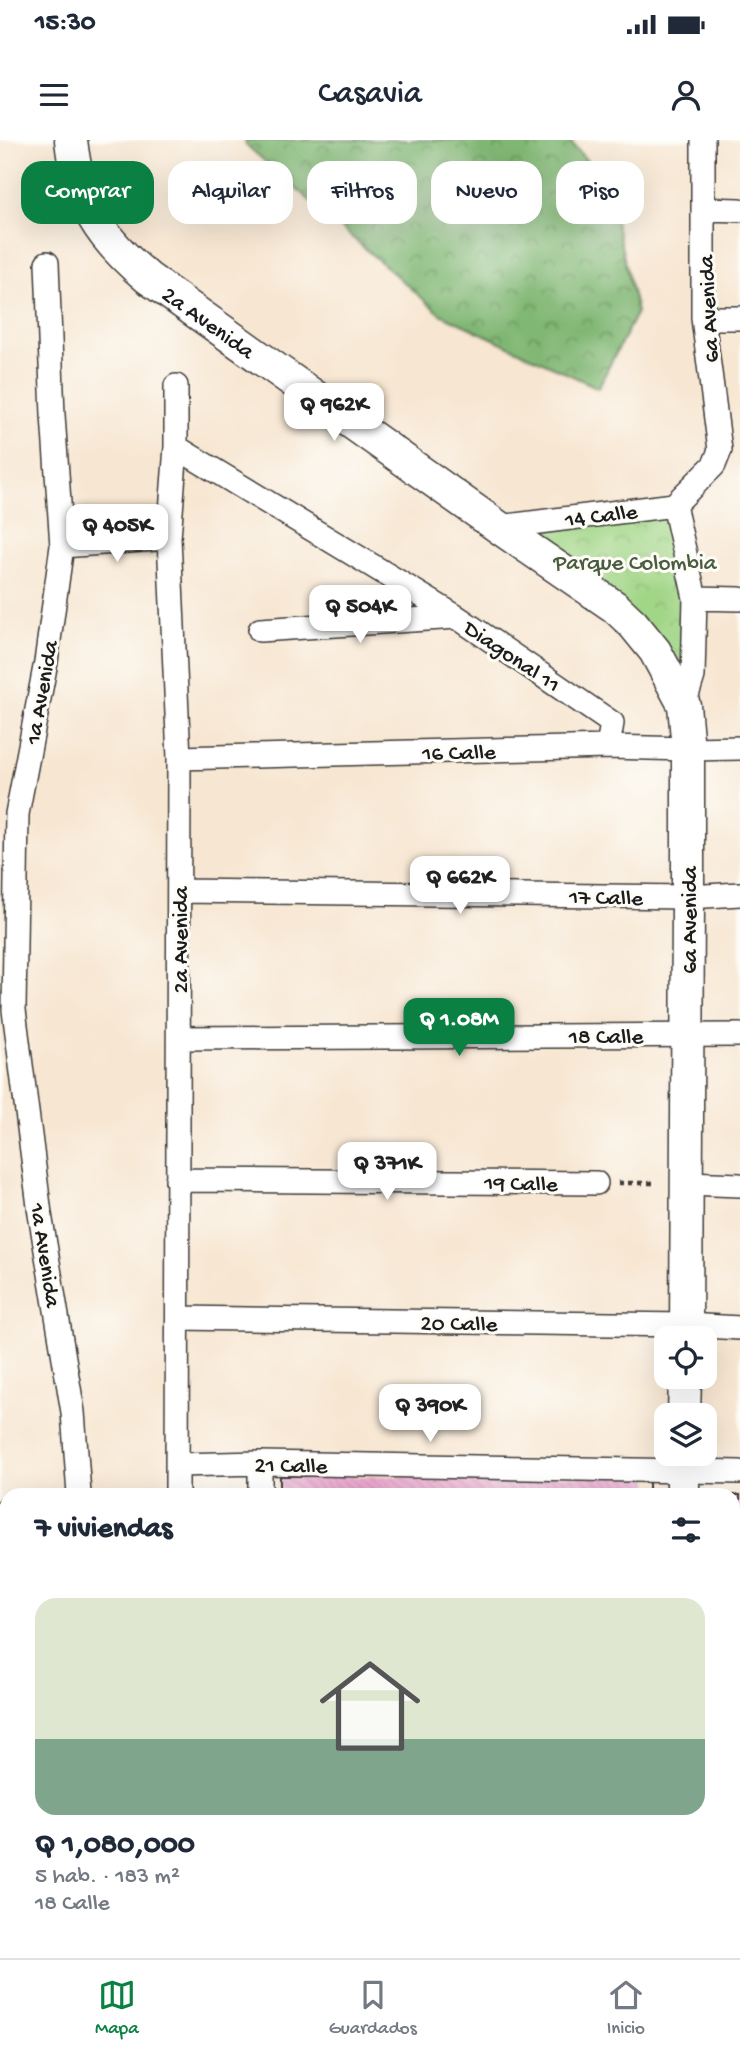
<!DOCTYPE html>
<html lang="es">
<head>
<meta charset="utf-8">
<style>
  :root { --surface:#fff; --page:#f2f2f3; --text:#1f2937; --muted:#747a83; --line:#e0e1e3; --accent:#0b8043 }
  body { margin:0; font-family:"Gochi Hand",sans-serif; background:var(--page); color:var(--text); height:100vh; display:flex; flex-direction:column; font-size:26px; white-space:nowrap }
  * { box-sizing:border-box; margin:0 }
  p { font-size:23px; color:var(--muted) }
  .icon { flex:none; width:38px; height:38px; fill:none; stroke:currentColor; stroke-width:2; stroke-linecap:round; stroke-linejoin:round }
  .map { position:relative; flex:1; overflow:hidden }
  .sheet { position:absolute; left:0px; top:1348px; width:740px; height:471px; display:flex; flex-direction:column; background:var(--surface); border-radius:21px 21px 0 0; box-shadow:0 7px 28px #0002 }
  .sheet>* { flex:none }
  .banner { position:absolute; left:21px; top:21px; width:698px; height:63px; display:flex; gap:14px }
  .tools { position:absolute; left:654px; top:1186px; display:grid; gap:14px }
  .tools a { display:grid; place-items:center; width:63px; height:63px; border-radius:14px; background:var(--surface); box-shadow:0 7px 28px #0002; font-size:35px }
  .price { position:absolute; translate:-50% -60px; padding:0 16px; border-radius:14px; background:#fff; color:#222; font-size:23px; line-height:46px; filter:drop-shadow(0 2px 4px #0008) }
  .price::after { content:''; position:absolute; left:50%; top:42px; width:21px; height:16px; margin-left:-10px; background:inherit; clip-path:polygon(0 0,100% 0,50% 100%) }
  .price.selected { background:var(--accent); color:#fff }
  ul { padding:0; list-style:none }
  li { display:grid; align-content:center; gap:14px; height:371px; padding:0 35px }
  li span { display:grid; place-items:center; height:217px; border-radius:21px; color:#555 }
  li>.icon { margin-inline-start:auto }
  span .icon { width:126px; height:126px; fill:#fffc; stroke-width:1 }
  li b { font-size:30px }
  h2 { display:flex; justify-content:space-between; align-items:center; height:84px; padding:0 35px; font-size:30px }
  .pill { padding:0 24px; border-radius:21px; background:var(--surface); box-shadow:0 7px 28px #0002; font-size:24px; line-height:63px }
  .pill.selected { background:var(--accent); color:#fff }
  .status { display:flex; justify-content:space-between; align-items:center; height:49px; padding:0 35px; background:var(--surface); direction:ltr }
  .status svg { height:19px; fill:currentColor }
  header { display:flex; justify-content:space-between; align-items:center; height:91px; padding:0 35px; background:var(--surface); font-size:32px; font-weight:600 }
  .dock { display:flex; justify-content:space-around; align-items:center; height:98px; border-top:2px solid var(--line); background:var(--surface); font-size:19px; color:var(--muted) }
  .dock a { display:grid; justify-items:center; gap:4px }
  .dock .selected { color:var(--accent) }
  .map>svg:first-child { display:block }
</style>
</head>
<body>
<div class="status"><b>15:30</b><svg viewBox="0 0 49 12"><path d="M0 12V9h3v3zM5 12V6h3v6zM10 12V3h3v9zM15 12V0h3v12zM26 1h20v11H26zM47 4h2v5h-2z"/></svg></div>
<header><svg class="icon" aria-label="menu" viewBox="0 0 24 24"><path d="M4 6h16M4 12h16M4 18h16"/></svg>Casavia<svg class="icon" aria-label="person" viewBox="0 0 24 24"><circle cx="12" cy="8" r="4"/><path d="M4 21q1-7 8-7t8 7"/></svg></header>
<div class="map">
<svg width="740" height="1818" viewBox="0 0 740 1818">
  <defs>
    <pattern id="forest-crowns" width="20" height="18" patternUnits="userSpaceOnUse" patternTransform="scale(1.75)"><rect width="20" height="18" fill="#81b774"/><path d="M2 6a3 3 0 1 1 6 0M12 15a3 3 0 1 1 6 0" fill="none" stroke="#69945e"/></pattern>
    <pattern id="park-crowns" width="20" height="18" patternUnits="userSpaceOnUse" patternTransform="scale(1.75)"><rect width="20" height="18" fill="#a2d687"/><path d="M2 6a3 3 0 1 1 6 0M12 15a3 3 0 1 1 6 0" fill="none" stroke="#8bb774"/></pattern>
    <pattern id="building-back-hatch" width="6" height="6" patternUnits="userSpaceOnUse" patternTransform="scale(1.75)"><rect width="6" height="6" fill="#edaad1"/><path d="M-1 5l2 2M0 0l6 6M5-1l2 2" fill="none" stroke="#cb92b3"/></pattern>
  </defs>
  <rect width="100%" height="100%" fill="#fdfcf7"/>
  <filter id="ink" filterUnits="userSpaceOnUse"><feTurbulence type="fractalNoise" baseFrequency=".0143" numOctaves="2"/><feDisplacementMap in="SourceGraphic" scale="14" xChannelSelector="R" yChannelSelector="G"/><feConvolveMatrix kernelMatrix="1 2 1 2 8 2 1 2 1" color-interpolation-filters="sRGB"/></filter>
  <filter id="wash" filterUnits="userSpaceOnUse"><feTurbulence type="fractalNoise" baseFrequency=".00686" numOctaves="4" result="noise"/><feDisplacementMap in="SourceGraphic" scale="28" xChannelSelector="R" yChannelSelector="G"/><feGaussianBlur stdDeviation="1.57" result="paint"/><feColorMatrix in="noise" values="0 0 0 0 0 0 0 0 0 0 0 0 0 0 0 0 0 1.4 0 .05"/><feComposite in="paint" operator="in"/></filter>
  <g filter="url(#wash)">
    <rect width="100%" height="100%" fill="#f7e6d1"/>
    <path fill="url(#forest-crowns)" stroke="#4e6a48" stroke-width="2" d="M245,0H569L606,43L637,172L598,248L440,174L246,5Z"/>
    <path fill="url(#park-crowns)" stroke="#5f7952" stroke-width="2" d="M674,365L695,466L686,556L633,484L504,391Z"/>
    <g id="blocks">
      <path fill="url(#building-back-hatch)" d="M280,1336H649V1354H280Z
        M733,1355H740V1628H733Z
        M0,1709L7,1710V1811H153L152,1818H0Z"/>
    </g>
  </g>
  <g filter="url(#ink)">
    <use href="#blocks" fill-opacity="0" stroke="#3d3a37" stroke-width="2"/>
    <g fill="none" stroke-linecap="round" stroke-linejoin="round">
      <g stroke="#3d3a37" stroke-width="26">
        <path id="street" d="M703,0V69L740,70
          M47,123L53,275L62,406L46,522L17,674L14,870L40,1074L73,1272L79,1354
          M703,178H740
          M176,246V307L169,398L179,618L177,1354
          M176,307L457,477L612,583L608,607
          M674,365L695,458L693,536L684,565
          M499,387L674,365L714,325L720,310L703,178V69
          M62,406L169,398
          M695,458L740,459
          M260,490L457,477
          M179,618L608,607L688,609L740,608
          M179,751L688,757L740,754
          M179,898L740,895
          M177,1040L596,1043
          M687,1043L740,1045
          M178,1178L686,1185L740,1188
          M178,1325L260,1323L740,1332
          M260,1354V1323
          M0,1382L2,1375L7,1369
          M0,1640L7,1641
          M733,1666H740
          M163,1818V1811
          M257,1818V1811
          M407,1818V1811
          M566,1818V1811"/>
      </g>
      <g stroke="#3d3a37" stroke-width="35">
        <g id="secondary">
          <path id="s1" d="M71,0C78,64 99,97 148,138L504,391L615,467L633,484L655,511L684,565L688,609V757L686,1199"/>
          <path d="M684,1276L685,1237"/>
          <path d="M683,1354V1314"/>
          <path d="M678,1818V1811"/>
        </g>
      </g>
      <path stroke="#3d3a37" stroke-width="4.5" stroke-dasharray="5 5" stroke-linecap="butt" d="M618,1043H658"/>
      <use href="#street" stroke="#fff" stroke-width="23"/>
      <use href="#secondary" stroke="#fff" stroke-width="32"/>
    </g>
  </g>
  <g text-anchor="middle" stroke-width="6" stroke-linejoin="round" paint-order="stroke">
    <g font-size="23" fill="#1c1c1c" stroke="#fdfcf7">
      <text transform="translate(707 169) rotate(-93)" y="8">6a Avenida</text>
      <text dy="8" stroke="none"><textPath href="#s1" startOffset="238">2a Avenida</textPath></text>
      <text transform="translate(601 374) rotate(-7)" y="8">14 Calle</text>
      <text transform="translate(513 515) rotate(34)" y="8">Diagonal 11</text>
      <text transform="translate(40 552) rotate(-80)" y="8">1a Avenida</text>
      <text transform="translate(459 611) rotate(-1)" y="8">16 Calle</text>
      <text transform="translate(606 756) rotate(1)" y="8">17 Calle</text>
      <text transform="translate(688 780) rotate(-90)" y="8">6a Avenida</text>
      <text transform="translate(179 800) rotate(-90)" y="8">2a Avenida</text>
      <text x="606" y="903">18 Calle</text>
      <text transform="translate(521 1042) rotate(1)" y="8">19 Calle</text>
      <text transform="translate(47 1115) rotate(81)" y="8">1a Avenida</text>
      <text transform="translate(459 1182) rotate(1)" y="8">20 Calle</text>
      <text transform="translate(291 1324) rotate(1)" y="8">21 Calle</text>
    </g>
    <g font-size="23" fill="#4b5d41" stroke="#fdfcf7">
      <text x="635" y="429">Parque Colombia</text>
    </g>
  </g>
</svg>
<div class="tools">
<a><svg class="icon" aria-label="locate" viewBox="0 0 24 24"><circle cx="12" cy="12" r="6"/><path d="M12 2v4M12 18v4M2 12h4M18 12h4"/></svg></a>
<a><svg class="icon" aria-label="layers" viewBox="0 0 24 24"><path d="M12 4l9 5-9 5-9-5zM3 14l9 5 9-5"/></svg></a>
</div>
<b class="price" style="left:334px;top:303px">Q 962K</b>
<b class="price" style="left:117px;top:424px">Q 405K</b>
<b class="price" style="left:360px;top:505px">Q 504K</b>
<b class="price" style="left:460px;top:776px">Q 662K</b>
<b class="price selected" style="left:459px;top:918px">Q 1.08M</b>
<b class="price" style="left:387px;top:1062px">Q 371K</b>
<b class="price" style="left:430px;top:1304px">Q 390K</b>
<div class="banner">
<a class="pill selected">Comprar</a>
<a class="pill">Alquilar</a>
<a class="pill">Filtros</a>
<a class="pill">Nuevo</a>
<a class="pill">Piso</a>
</div>
<section class="sheet">
<h2>7 viviendas<svg class="icon" aria-label="filters" viewBox="0 0 24 24"><path d="M4 7h16M4 17h16"/><circle cx="9" cy="7" r="2"/><circle cx="15" cy="17" r="2"/></svg></h2>
<ul>
<li><span style="background:linear-gradient(#dfe7d0 65%,#7fa58c 0)"><svg class="icon" aria-label="home" viewBox="0 0 24 24"><path d="M3 11l9-7 9 7M6 9v11h12V9"/></svg></span><div><b>Q 1,080,000</b><p>5 hab. · 183 m²</p><p>18 Calle</p></div></li>
</ul>
</section>
</div>
<nav class="dock">
<a class="selected"><svg class="icon" aria-label="map" viewBox="0 0 24 24"><path d="M3 6l6-2 6 2 6-2v14l-6 2-6-2-6 2zM9 4v14M15 6v14"/></svg>Mapa</a>
<a><svg class="icon" aria-label="saved" viewBox="0 0 24 24"><path d="M7 4h10v16l-5-4-5 4z"/></svg>Guardados</a>
<a><svg class="icon" aria-label="home" viewBox="0 0 24 24"><path d="M3 11l9-7 9 7M6 9v11h12V9"/></svg>Inicio</a>
</nav>
</body>
</html>
